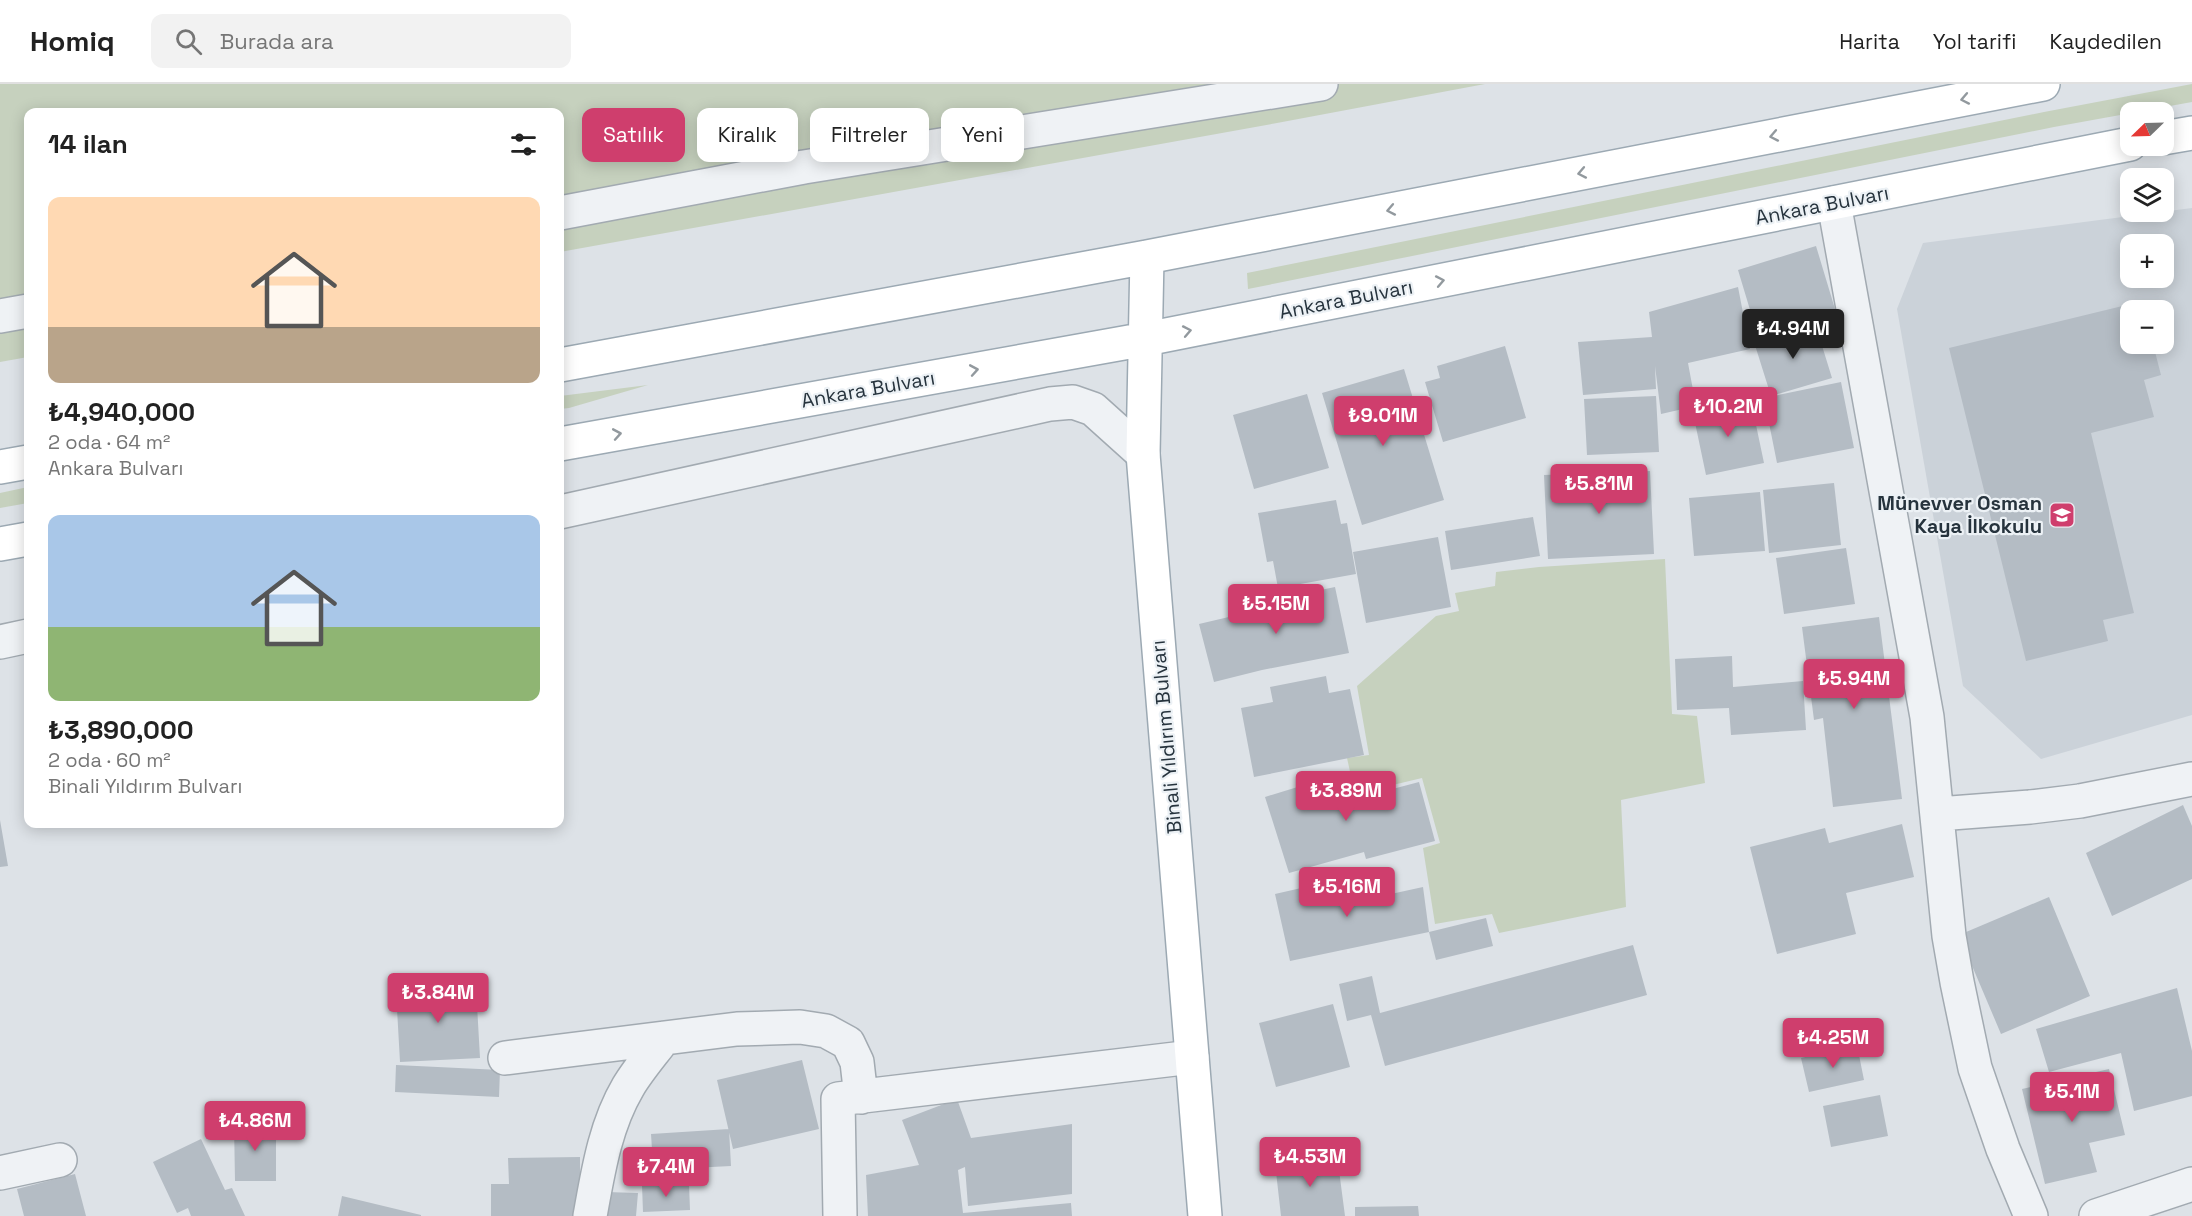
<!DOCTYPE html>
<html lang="tr">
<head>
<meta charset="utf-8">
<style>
  :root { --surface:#fff; --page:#f2f2f2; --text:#222; --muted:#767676; --line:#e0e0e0; --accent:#cf3e6d }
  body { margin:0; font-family:"Space Grotesk",sans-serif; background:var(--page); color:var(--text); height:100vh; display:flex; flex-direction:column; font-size:22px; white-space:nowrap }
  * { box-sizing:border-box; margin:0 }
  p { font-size:20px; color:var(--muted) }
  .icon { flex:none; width:33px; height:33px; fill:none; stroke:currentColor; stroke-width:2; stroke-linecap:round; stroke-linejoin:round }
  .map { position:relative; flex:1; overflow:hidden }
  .sheet { position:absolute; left:24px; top:24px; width:540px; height:720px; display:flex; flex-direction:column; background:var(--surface); border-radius:12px; box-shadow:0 3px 15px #0003 }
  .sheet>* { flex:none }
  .banner { position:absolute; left:582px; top:24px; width:570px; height:54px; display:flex; gap:12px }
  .needle { width:39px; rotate:247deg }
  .tools { position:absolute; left:2120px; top:18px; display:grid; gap:12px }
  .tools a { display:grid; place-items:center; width:54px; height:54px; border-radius:12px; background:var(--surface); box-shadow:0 3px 15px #0003; font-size:30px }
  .price { position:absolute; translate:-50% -51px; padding:0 14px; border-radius:6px; background:var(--accent); color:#fff; font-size:20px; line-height:39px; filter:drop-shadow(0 2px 3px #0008) }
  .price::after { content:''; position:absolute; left:50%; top:36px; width:18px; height:14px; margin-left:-9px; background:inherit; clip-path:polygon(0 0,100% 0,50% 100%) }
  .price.current { background:#222; color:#fff }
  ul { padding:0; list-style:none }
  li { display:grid; align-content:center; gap:12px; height:318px; padding:0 24px }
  li span { display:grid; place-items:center; height:186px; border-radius:12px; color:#555 }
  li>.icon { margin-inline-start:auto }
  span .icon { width:108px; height:108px; fill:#fffc; stroke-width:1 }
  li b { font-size:26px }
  h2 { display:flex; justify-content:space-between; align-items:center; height:72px; padding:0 24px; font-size:26px }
  .chip { padding:0 21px; border-radius:12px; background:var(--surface); box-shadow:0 3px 15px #0003; font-size:21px; line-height:54px }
  .chip.current { background:var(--accent); color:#fff }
  header { display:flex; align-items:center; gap:36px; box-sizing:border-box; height:84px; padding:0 30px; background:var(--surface); border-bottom:2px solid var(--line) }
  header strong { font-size:28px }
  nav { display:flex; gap:33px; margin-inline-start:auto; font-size:21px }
  .search { width:420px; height:54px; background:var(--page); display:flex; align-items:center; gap:15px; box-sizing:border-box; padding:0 21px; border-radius:12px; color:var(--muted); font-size:22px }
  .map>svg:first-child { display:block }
</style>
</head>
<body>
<header>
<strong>Homiq</strong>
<div class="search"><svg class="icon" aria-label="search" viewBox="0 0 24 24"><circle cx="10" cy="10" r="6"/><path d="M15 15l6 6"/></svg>Burada ara</div>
<nav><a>Harita</a><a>Yol tarifi</a><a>Kaydedilen</a></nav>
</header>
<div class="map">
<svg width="2192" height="1132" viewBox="0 0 2192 1132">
  <rect width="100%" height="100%" fill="#dde2e7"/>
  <path fill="#cbd2d9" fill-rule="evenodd" d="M2192,124V631L2041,675L1963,602L1897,225L1923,159ZM2130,160H2163V194H2130ZM2130,226H2163V260H2130Z"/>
  <path fill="#c6d1be" d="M0,0H1485L1277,39L560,168V28H28V273L0,278Z
    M2192,0V18L2054,43L1248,205L1247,189L2044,28Z
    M648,301L569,324L560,325V312Z
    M28,403V419L0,424V409Z
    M1665,475L1672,630L1697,632L1705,699L1621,716L1626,823L1499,849L1492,830L1435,840L1423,764L1440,759L1422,694L1355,710L1347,674L1369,671L1357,602L1436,532L1459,527L1455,509L1495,502L1496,488L1539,483Z"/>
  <path fill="#b4bcc4" d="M1816,162L1835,225L1757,249L1738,186Z
    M1738,203L1750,265L1688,279L1696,322L1661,330L1655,282L1656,305L1583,311L1578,258L1652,253L1649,228Z
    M2143,217L2145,226H2130V260H2153L2161,291L2144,296L2154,333L2091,349L2134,529L2103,536L2108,557L2026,577L1949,264Z
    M1815,239L1832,294L1771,312L1754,258Z
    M1505,262L1526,334L1443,358L1425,298L1440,294L1437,282Z
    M1404,285L1444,416L1362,441L1322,309Z
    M1841,298L1854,364L1777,379L1764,314Z
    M1307,310L1329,384L1254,405L1233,331Z
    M1656,312L1659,368L1587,371L1584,315Z
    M1751,317L1764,379L1706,391L1693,329Z
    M1650,387L1654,470L1548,475L1544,391Z
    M1834,399L1841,461L1769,469L1763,406Z
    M1760,408L1765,467L1694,472L1689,414Z
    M1336,416L1341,440L1347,439L1356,490L1278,504L1273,477L1267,478L1258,429Z
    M1533,433L1540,472L1451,486L1445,447Z
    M1438,453L1451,523L1366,539L1353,468Z
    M1846,464L1855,520L1784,530L1776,474Z
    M1335,503L1349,569L1262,586L1214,598L1199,540L1250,528L1249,521Z
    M1879,533L1902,715L1833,723L1823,634L1814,636L1802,543Z
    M1732,572L1733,603L1803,597L1806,646L1731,651L1729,624L1677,626L1675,575Z
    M1326,592L1329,609L1350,605L1364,671L1254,693L1241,624L1273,618L1270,603Z
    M1343,689L1351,716L1419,698L1435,757L1366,775L1364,768L1289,789L1265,713Z
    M2183,721L2192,742V795L2112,832L2086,769Z
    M0,736L8,782L0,783Z
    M1902,740L1914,793L1846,809L1856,850L1777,870L1750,763L1825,744L1829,759Z
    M1354,792L1359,817L1423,803L1429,848L1290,877L1275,810Z
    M2049,813L2090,912L2001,950L1959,851Z
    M1486,834L1493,862L1436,876L1429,848Z
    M1633,861L1647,911L1385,982L1371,931L1347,937L1339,900L1372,892L1380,929Z
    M476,903L480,974L400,978L396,907Z
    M2177,904L2192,967V1012L2134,1027L2121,969L2049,988L2036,945Z
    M1333,920L1350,983L1276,1003L1259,939Z
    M1857,961L1864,996L1809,1008L1801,974Z
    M802,976L819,1045L733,1065L717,996Z
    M396,981L500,986L499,1013L395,1008Z
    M2109,985L2125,1051L2089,1059L2097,1088L2045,1100L2022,1005Z
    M1880,1011L1888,1052L1831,1063L1823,1022Z
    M957,1015L971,1054L1072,1040V1110L968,1122L965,1083L958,1086L963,1129L1071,1119L1072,1132H868L866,1091L919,1081L902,1036Z
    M234,1039H276V1097H235Z
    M729,1045L731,1082L692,1084V1094L654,1096L651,1050Z
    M201,1055L225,1106L232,1104L245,1132H191L188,1124L177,1129L153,1078Z
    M1337,1071L1345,1132H1281L1275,1079Z
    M580,1073V1132H491V1100H509L508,1074Z
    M75,1090L86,1132H24L17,1105Z
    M689,1100L690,1126L643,1128L642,1101Z
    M606,1108L638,1109L636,1132H605Z
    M342,1112L421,1131V1132H338Z
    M1418,1122L1419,1132H1355V1123Z"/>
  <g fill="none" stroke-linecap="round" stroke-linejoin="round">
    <g stroke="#a2aab1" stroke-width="36">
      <path id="minor" d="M1834,119L1927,633L1949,852L1957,898L1975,984L2003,1065L2031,1132
        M560,129L804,83L1321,0
        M0,232L28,227
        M560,428L1050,320L1073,318L1093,325L1143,370
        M0,558L28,552
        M1938,730L2030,723L2080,717L2192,695
        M505,974L737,945L800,943L826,947L848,959L857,978L861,1013
        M0,1089L60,1076
        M590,1132C598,1088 605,1042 628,1003C638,986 652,970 664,954
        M840,1132L838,1015L1192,973
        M2096,1132L2192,1100"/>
    </g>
    <g stroke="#9ca9b3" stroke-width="36">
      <path id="major" d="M2163,54L2192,49
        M1147,173L1143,370L1205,1132
        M560,281L1147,173L2043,0
        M560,360L1146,255L2130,60
        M0,383L28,378
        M0,460L28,455"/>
    </g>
    <use href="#minor" stroke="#eff2f5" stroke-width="33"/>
    <use href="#major" stroke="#fff" stroke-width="33"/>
  </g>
  <defs><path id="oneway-chevron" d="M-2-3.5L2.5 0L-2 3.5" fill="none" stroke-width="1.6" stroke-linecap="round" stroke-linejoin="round" transform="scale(1.5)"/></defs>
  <g stroke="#92999e">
    <use href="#oneway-chevron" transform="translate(1965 15) rotate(169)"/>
    <use href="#oneway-chevron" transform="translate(1774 52) rotate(169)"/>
    <use href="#oneway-chevron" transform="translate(1582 89) rotate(169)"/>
    <use href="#oneway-chevron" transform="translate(1391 126) rotate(169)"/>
    <use href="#oneway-chevron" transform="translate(1440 197) rotate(-11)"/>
    <use href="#oneway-chevron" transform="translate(1187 247) rotate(-11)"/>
    <use href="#oneway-chevron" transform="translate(974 286) rotate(-10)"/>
    <use href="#oneway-chevron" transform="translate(617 350) rotate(-10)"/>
  </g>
  <defs>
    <g id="school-square" transform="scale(1.35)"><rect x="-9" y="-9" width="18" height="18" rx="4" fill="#cf3e6d" stroke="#ecf1f5"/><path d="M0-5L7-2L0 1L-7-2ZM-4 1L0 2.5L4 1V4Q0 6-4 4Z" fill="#fff"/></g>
  </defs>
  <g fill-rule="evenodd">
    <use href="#school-square" x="2062" y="431"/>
  </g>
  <g text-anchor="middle" stroke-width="4.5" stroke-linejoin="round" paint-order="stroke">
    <g font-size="20" fill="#26333d" stroke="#ecf1f5">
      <text transform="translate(1822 121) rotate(-11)" y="7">Ankara Bulvarı</text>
      <text transform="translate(1346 215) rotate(-11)" y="7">Ankara Bulvarı</text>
      <text transform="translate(868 305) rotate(-10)" y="7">Ankara Bulvarı</text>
      <text transform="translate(1166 653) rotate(-95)" y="7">Binali Yıldırım Bulvarı</text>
    </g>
    <g font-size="20" font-weight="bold" fill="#26333d" stroke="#ecf1f5" text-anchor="end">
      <text x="2042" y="426">Münevver Osman<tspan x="2042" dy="23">Kaya İlkokulu</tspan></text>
    </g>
  </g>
</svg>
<div class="tools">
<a><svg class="needle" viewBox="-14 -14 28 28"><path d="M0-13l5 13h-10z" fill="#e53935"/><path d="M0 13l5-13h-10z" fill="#767676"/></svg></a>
<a><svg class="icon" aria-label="layers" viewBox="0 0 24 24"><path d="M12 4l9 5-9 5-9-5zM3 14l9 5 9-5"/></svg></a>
<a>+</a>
<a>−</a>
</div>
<b class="price current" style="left:1793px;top:276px">₺4.94M</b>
<b class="price" style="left:1728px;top:354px">₺10.2M</b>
<b class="price" style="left:1383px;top:363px">₺9.01M</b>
<b class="price" style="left:1599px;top:431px">₺5.81M</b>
<b class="price" style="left:1276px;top:551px">₺5.15M</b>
<b class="price" style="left:1854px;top:626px">₺5.94M</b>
<b class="price" style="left:1346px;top:738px">₺3.89M</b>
<b class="price" style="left:1347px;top:834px">₺5.16M</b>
<b class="price" style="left:438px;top:940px">₺3.84M</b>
<b class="price" style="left:1833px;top:985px">₺4.25M</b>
<b class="price" style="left:2072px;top:1039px">₺5.1M</b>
<b class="price" style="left:255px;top:1068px">₺4.86M</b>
<b class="price" style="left:1310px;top:1104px">₺4.53M</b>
<b class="price" style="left:666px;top:1114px">₺7.4M</b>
<div class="banner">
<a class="chip current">Satılık</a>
<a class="chip">Kiralık</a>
<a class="chip">Filtreler</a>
<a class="chip">Yeni</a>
</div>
<section class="sheet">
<h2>14 ilan<svg class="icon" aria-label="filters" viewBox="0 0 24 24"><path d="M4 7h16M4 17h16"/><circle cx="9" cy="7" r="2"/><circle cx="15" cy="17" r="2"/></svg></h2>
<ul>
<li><span style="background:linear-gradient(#ffd9b3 70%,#b9a48a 0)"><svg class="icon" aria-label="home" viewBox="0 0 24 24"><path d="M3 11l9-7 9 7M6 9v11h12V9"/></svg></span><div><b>₺4,940,000</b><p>2 oda · 64 m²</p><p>Ankara Bulvarı</p></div></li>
<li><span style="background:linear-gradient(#a9c7e8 60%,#8fb573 0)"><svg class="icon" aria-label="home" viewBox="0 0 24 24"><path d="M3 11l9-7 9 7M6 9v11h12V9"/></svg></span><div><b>₺3,890,000</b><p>2 oda · 60 m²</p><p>Binali Yıldırım Bulvarı</p></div></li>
</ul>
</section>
</div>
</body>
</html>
